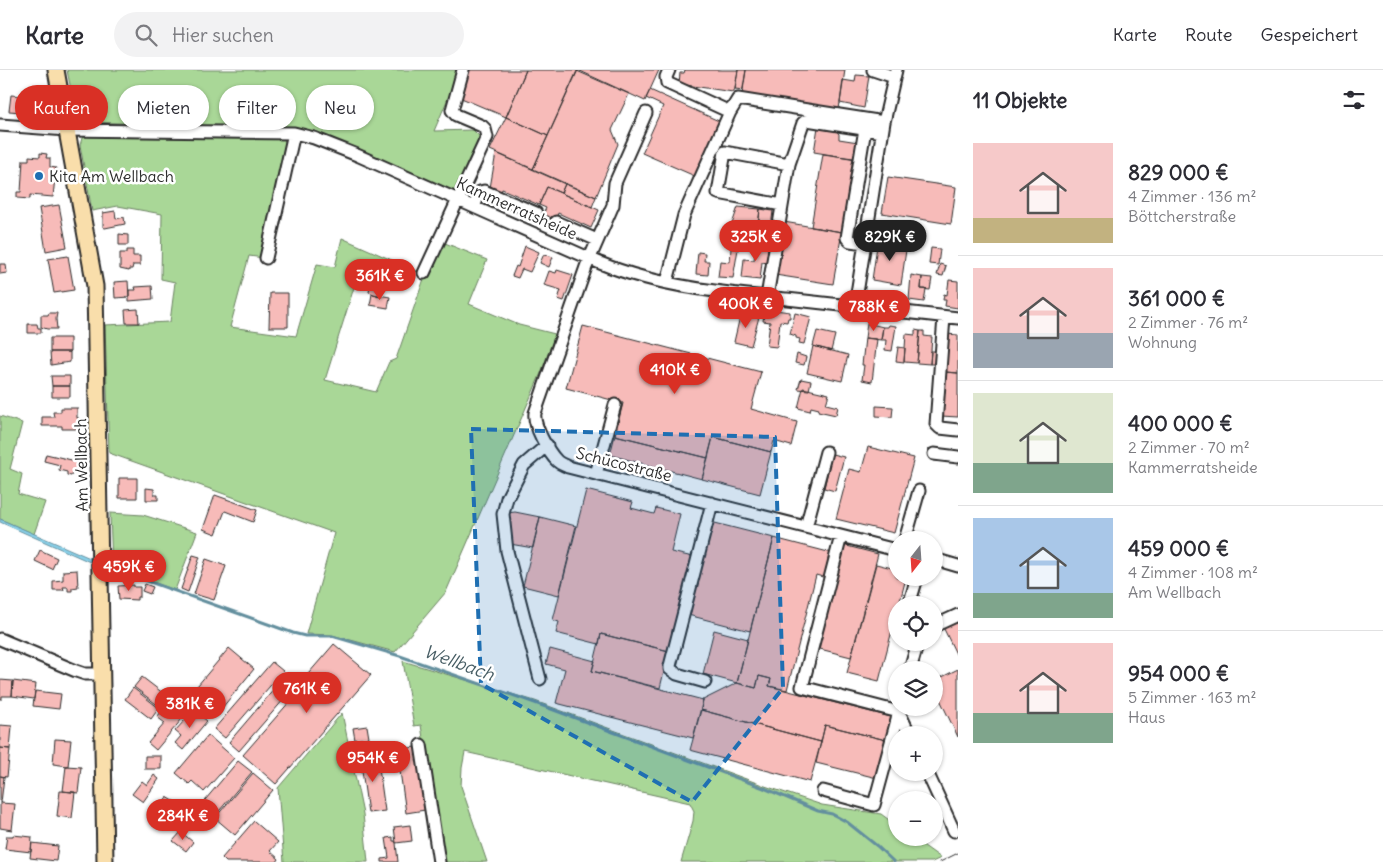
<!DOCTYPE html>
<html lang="de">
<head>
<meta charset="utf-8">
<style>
  :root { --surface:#fff; --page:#f2f2f3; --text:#2b2b33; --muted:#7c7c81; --line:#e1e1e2; --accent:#d93025 }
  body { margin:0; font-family:Delius,sans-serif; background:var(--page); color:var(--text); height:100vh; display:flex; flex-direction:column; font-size:19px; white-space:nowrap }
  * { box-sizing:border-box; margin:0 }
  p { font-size:16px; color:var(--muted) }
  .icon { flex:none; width:28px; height:28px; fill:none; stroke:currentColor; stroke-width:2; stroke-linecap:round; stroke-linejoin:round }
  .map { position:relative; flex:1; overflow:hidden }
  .details { display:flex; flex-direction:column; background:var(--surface); width:425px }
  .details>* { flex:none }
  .top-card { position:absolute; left:15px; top:15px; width:475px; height:45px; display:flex; gap:10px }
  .needle { width:32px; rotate:197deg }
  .fabs { position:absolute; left:888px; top:461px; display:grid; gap:10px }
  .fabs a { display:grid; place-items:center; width:55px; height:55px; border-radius:50%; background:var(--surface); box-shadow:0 1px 4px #0004; font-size:25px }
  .price { position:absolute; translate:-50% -42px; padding:0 11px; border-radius:18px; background:var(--accent); color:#fff; font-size:16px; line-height:32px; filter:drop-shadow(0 1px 2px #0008) }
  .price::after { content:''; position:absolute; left:50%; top:30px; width:15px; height:11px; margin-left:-8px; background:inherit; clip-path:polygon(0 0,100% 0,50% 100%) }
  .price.active { background:#222; color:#fff }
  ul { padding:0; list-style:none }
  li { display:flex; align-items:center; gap:15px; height:125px; padding:0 15px }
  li+li { border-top:1px solid var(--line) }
  li span { display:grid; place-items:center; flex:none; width:140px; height:100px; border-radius:0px; color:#555 }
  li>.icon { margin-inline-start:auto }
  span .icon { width:60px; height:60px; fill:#fffc; stroke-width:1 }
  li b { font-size:21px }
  h2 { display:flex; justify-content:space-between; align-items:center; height:60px; padding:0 15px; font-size:21px }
  .tag { padding:0 18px; border-radius:22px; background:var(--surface); box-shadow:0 1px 4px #0004; font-size:18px; line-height:45px }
  .tag.active { background:var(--accent); color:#fff }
  header { display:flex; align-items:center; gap:30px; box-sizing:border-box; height:70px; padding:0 25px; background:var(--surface); border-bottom:1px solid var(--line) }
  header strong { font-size:24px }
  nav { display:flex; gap:28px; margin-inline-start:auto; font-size:18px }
  .search { width:350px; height:45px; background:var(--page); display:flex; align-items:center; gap:12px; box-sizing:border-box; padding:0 18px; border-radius:28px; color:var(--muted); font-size:19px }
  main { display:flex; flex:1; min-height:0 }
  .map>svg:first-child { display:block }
</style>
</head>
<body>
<header>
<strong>Karte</strong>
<div class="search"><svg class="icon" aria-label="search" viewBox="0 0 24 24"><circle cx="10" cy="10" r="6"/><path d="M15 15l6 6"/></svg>Hier suchen</div>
<nav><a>Karte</a><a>Route</a><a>Gespeichert</a></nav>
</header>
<main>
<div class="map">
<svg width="958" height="792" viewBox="0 0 958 792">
  <rect width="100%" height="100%" fill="#fff"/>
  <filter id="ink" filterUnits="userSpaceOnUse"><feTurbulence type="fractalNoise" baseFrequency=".02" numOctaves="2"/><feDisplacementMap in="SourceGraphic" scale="10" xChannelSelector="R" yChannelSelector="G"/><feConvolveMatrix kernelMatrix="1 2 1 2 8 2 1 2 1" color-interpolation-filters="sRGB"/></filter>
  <g filter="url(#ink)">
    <path fill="#a9d797" stroke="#6a8161" d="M67,0H457L449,26L434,61L473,60L479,66L478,71L455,123L285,59L92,52L82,50L76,44Z
      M89,65L284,69L288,77L264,188L249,186L230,257L296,266L317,194L335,197L342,168L419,202L361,195L325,310L376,322L389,292L396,289L426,203L460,136L445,173L487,190L469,234L519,255L555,264L541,303L446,522L395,582L332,565L306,564L334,463L109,383L105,255L170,252L175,212L161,209L162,144L118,136L92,141L80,75L82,68Z
      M0,346L22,353L10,399L22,404L18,424L45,432L34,464L0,449Z
      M110,443L143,445L197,462L175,520L112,497Z
      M403,591L535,631L765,716L822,735L881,744L896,755V768H913L941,788L932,792H681L693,751L694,741L690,733L465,682L462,698L461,716L487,792H442L421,655L414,656Z
      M342,643L363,744L368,792H284L278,718Z"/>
    <path fill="#89d1ea" stroke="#638f9e" d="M0,449L90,488V492L0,452Z"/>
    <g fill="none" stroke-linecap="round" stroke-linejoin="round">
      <path stroke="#638f9e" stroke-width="3" d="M105,496L293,563L305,566H332L400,586L535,633L764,718L818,741L832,744L847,752L877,776L894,792"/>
    </g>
    <path fill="#f7bbb9" stroke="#2b2b2b" d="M468,0H526L506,47L459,27Z
      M526,0H578L548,66L506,47Z
      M578,0H659L645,31Z
      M685,0H738L735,19L733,22L679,14L680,3H684Z
      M738,0H746L743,20L735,19Z
      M746,0H845L839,39L742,24Z
      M577,1L629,24L612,60L618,74L596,127L533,99Z
      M856,5L869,6L864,38L840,33L843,10L855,12Z
      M650,20L721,52L697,107L642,83L663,36L646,28Z
      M11,25L22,26L21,42L9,41Z
      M22,25L34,26L33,43L21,42Z
      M506,47L548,66L533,99L490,80Z
      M818,57L835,59L839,64V69L858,72L856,89L814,82Z
      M40,83L47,84L46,88H50V97L56,98L53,127L30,125V129L17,128V122H21L23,90H29V86L40,87Z
      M496,83L565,114L561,123L547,117L539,135L502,119L501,122L490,118Z
      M823,84L853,88L842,162L811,157Z
      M888,107L956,117L951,154L882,143Z
      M565,114L596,127L592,137L561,123Z
      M547,117L599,140L591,158L558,143L556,150L543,144L546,138L539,135Z
      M59,135L67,177L46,181L39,138Z
      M738,137L760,139L758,161L731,157Z
      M760,139L773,141L771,157L758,155Z
      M115,141L116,149L124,147L125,154L105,158L103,157V143Z
      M784,152L842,162L833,214L775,205Z
      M758,155L771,157L769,171L742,167L739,158L758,161Z
      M119,164L128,165V175H119Z
      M878,169L907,173L901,215L872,210Z
      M757,170L769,171L767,193L762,192L760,210L742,208L744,189L754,190Z
      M525,176L539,182L530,202L522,199L518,208L512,206L516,196L518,197Z
      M731,178L738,179L733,208L718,207L720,191L730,192Z
      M931,178L940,179L938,195L929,194Z
      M127,180H133V186H140V195H133L132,199H129V201L120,199V183H127Z
      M698,182L705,183L704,191H709L708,205L696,204Z
      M544,184L553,187L549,197L540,193Z
      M68,186L74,220L54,223L48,189Z
      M0,194H6L7,203L0,204Z
      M940,194L946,196L943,206L937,205Z
      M557,200L573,205L564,231L558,229L561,220L544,215L549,201L556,203Z
      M911,205L922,207L921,219H926L924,232L909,230Z
      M371,206L382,208L379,226L369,222Z
      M922,207L932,208L930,220L921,219Z
      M949,210L958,211V238L945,236L946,230H943L944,224L947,225Z
      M128,211L129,227L115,228L114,212Z
      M152,216L153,229L129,231V220H136L135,217Z
      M270,223H288V257H269Z
      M372,224L390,227L388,238L370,235Z
      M138,239L139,253H126L125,240Z
      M768,239L790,242V248H788L787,252L780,251L777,277L767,276L770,252L763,251L764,243Z
      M741,242L759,247L751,276L734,272Z
      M49,243H57L56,249L57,259H47L41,257V245H48Z
      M795,243L811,247L804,274L799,273L800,269L796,268V266L790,264Z
      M867,253L883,257L881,270L865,268Z
      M28,254H37L38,258H41V263H28Z
      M889,255L896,256L892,281L885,280L886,270H881L883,257H888Z
      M583,256L761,302L751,339L797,352L791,376L774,371L771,382L713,367L708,388L615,365L623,333L566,318Z
      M915,260L920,261L917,293L904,292L906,264L915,265Z
      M817,261L835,265L831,281L813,276Z
      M920,261H924V266L932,267L930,294L917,293Z
      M946,264L958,265V303L945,302Z
      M50,268H70V282H50Z
      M865,268L877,269L872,312L862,310L864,295H862Z
      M813,276L848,285L842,311L807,303Z
      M898,277L905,278L904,292L896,291Z
      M931,281H938L937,294H930Z
      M50,282H70V292L51,295Z
      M797,284L806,287L804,295L795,293Z
      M945,302L958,303V347L941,346Z
      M51,306H70V316H52Z
      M801,309L811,311L809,320L798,319Z
      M52,316H70V327H52Z
      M803,318L829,324L826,334L838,337L836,345L818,341L819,339L811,337L810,341L798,338Z
      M876,336L893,337L892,347L876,346Z
      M61,338H77V348H79V353H77V359H62V356H42V347H54L53,342H61Z
      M615,365L708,388L702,409L610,385Z
      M713,367L771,382L760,424L702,409Z
      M868,377L914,388L894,463L836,449L849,399L861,402Z
      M46,384L80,392L77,404L72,403L71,406L67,405V402L59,400L60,395L44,391Z
      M832,384L844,387L835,421L824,418Z
      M119,408H137V428H119Z
      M146,418L154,419V425H158V430H146Z
      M586,420L633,432L631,438L654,444L656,438L680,444L671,482L693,487L669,581L601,564L599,574L556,563L559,552L553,550Z
      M215,425L257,440L253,452L225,441L216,464L203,459Z
      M515,442L540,447L533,478L510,474L507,443Z
      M540,447L576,456L559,525L523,516Z
      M711,452L774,468L750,561L688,545Z
      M774,468L832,483L826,508L816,505L787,620L769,616L771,609L759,606L756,618L737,613Z
      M843,475L878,484L851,587L816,578Z
      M40,480L57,488L52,499L35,491Z
      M193,485L200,487L188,522L181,519Z
      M206,489L226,496L214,530L194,524Z
      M876,494L896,499V508H906L899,535H896V545L879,611L847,603Z
      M77,500L78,517L72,518V521H68V517H63L64,520H53V511L63,510V501Z
      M145,514L153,517L150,524L142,521Z
      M134,515V517H140V527H137V530L119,529L118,516Z
      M958,550V588L943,557Z
      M714,560L748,569L737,613L703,604Z
      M601,564L669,581L660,618L592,601Z
      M334,574L371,605L276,714L243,685L305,614L302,611Z
      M229,578L254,599L217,644L192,622Z
      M550,579L595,591L592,601L703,630L693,668L556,633L565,599L546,594Z
      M272,592L283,601L225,668L214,659Z
      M958,599V667L934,617V611Z
      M287,604L298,613L239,681L229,672Z
      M759,606L771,609L769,616L891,647L886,670L825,655L821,672L701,640L703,630L737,613L756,618Z
      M142,607L168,627L160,637L134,617Z
      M0,610L13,611L12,626H2V629H0Z
      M13,611L36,614L34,629L12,626Z
      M133,618L159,638L151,649L125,629Z
      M35,621L61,624L59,639L33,636Z
      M176,624L192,637L156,680L148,673L165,653L157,647Z
      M194,640L207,651L183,680L175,673L181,666L175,661Z
      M701,640L821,672L810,712L690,680Z
      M0,655L12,656L10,679L0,678Z
      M825,655L886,670L877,708L816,693Z
      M367,656L369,668L355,670L353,658Z
      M208,665L234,688L204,722L192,711L189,714L176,703Z
      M55,669L71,670L68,696L53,694Z
      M415,677L425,740L406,743L397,680Z
      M0,678L10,679L7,707L0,706Z
      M377,683L385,741L368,743L360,686Z
      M145,686H161V699H145Z
      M238,691L252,702L214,747L200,736Z
      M66,696L81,697L78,723L63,721Z
      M253,703L273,720L235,765L215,748Z
      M154,705L159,709L143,732L132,724L142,711L147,715Z
      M0,706L4,707L1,733H0Z
      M60,721L75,722L72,748L57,746Z
      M167,727L184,737L175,753L158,744Z
      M0,733L15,734L12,760L0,758Z
      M254,751L278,772L270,781L279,789L277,792H226L222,788Z
      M410,755L412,771L396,773L394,757Z
      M181,762L193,772L186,781L173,771Z
      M13,765L32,767L31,782L5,779L7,766H13Z
      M393,767V771H395L396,773L398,792H382V789L389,788L386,768Z
      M32,773L58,776L56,791L30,788Z"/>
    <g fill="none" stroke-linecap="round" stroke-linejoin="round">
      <g stroke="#2b2b2b" stroke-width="15">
        <path id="minor" d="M669,0L666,7L667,13L730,42
          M873,0L894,7
          M646,43L615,113L613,135L586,197L535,343C533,355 548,382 557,391C560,394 564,395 568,397L896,480
          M0,55L67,60L294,63L314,68L357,85L600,193C659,217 725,223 787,229C844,235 901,242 958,248
          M782,135L718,123L725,82L789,94
          M474,137L480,122L484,121L536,143
          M556,152L597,170
          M865,173L850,171L847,168L865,59
          M266,188L294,63
          M424,203L487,67L485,59L482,56L456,45L452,40L463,0
          M667,212L684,145L730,42L738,29L884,52
          M767,227L789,94L803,53L807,50L882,62
          M855,236L884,52L896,0
          M944,247L936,354L940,358L958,360
          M934,384L958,387
          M596,404L615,335
          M806,457L826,382
          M841,466L802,617L899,642L910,665
          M905,470L919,421
          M934,489L958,496
          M909,535L917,508
          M934,556L958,545
          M0,569L76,601L85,604H102
          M910,600L918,572
          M540,609L507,481L503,444L507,428L524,395L547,375
          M705,612L677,604L670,599V596L712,433
          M421,675L439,792
          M927,702L954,761
          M823,721L874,735L900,639"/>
      </g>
      <g stroke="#2b2b2b" stroke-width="19">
        <path id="major" d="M56,0L95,216L105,792"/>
      </g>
      <use href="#minor" stroke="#fff" stroke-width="11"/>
      <use href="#major" stroke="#f9deab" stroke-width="15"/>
      <path stroke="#2b2b2b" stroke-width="1" d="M940,792L958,783"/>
    </g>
  </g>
  <path fill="#1f6fb2" fill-opacity="0.2" stroke="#1f6fb2" stroke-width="4" stroke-dasharray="10 6" stroke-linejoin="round" d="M471,359L775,367L783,618L692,732L481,614Z"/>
  <circle fill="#1f6fb2" stroke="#fff" stroke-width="2" cx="39" cy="106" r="5"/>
  <g text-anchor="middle" stroke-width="5" stroke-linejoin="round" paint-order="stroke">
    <g font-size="16" fill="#2b2b2b" stroke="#fff" text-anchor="start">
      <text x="49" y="112">Kita Am Wellbach</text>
    </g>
    <g font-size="16" fill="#2b2b2b" stroke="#fff">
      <text transform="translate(517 138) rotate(24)" y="6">Kammerratsheide</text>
      <text transform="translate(624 394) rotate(14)" y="6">Schücostraße</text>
      <text transform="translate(81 395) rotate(-91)" y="6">Am Wellbach</text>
    </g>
    <g font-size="18" font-style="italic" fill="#475d64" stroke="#fff">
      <text transform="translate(459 593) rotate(20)" y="6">Wellbach</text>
    </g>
  </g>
</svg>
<div class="fabs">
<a><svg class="needle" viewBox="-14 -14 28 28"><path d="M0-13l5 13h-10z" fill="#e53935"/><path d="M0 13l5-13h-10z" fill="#7c7c81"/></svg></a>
<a><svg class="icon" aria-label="locate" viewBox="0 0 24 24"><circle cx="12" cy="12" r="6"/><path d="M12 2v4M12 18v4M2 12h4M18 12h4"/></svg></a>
<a><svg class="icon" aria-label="layers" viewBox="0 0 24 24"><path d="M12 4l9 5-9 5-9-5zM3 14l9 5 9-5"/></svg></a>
<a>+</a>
<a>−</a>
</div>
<b class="price" style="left:756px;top:192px">325K €</b>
<b class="price active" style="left:890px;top:192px">829K €</b>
<b class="price" style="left:380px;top:231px">361K €</b>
<b class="price" style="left:746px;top:259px">400K €</b>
<b class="price" style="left:874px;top:262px">788K €</b>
<b class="price" style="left:675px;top:325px">410K €</b>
<b class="price" style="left:129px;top:522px">459K €</b>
<b class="price" style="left:307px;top:644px">761K €</b>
<b class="price" style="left:190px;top:659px">381K €</b>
<b class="price" style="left:373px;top:713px">954K €</b>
<b class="price" style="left:183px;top:771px">284K €</b>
<div class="top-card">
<a class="tag active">Kaufen</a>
<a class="tag">Mieten</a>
<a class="tag">Filter</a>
<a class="tag">Neu</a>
</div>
</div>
<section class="details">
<h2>11 Objekte<svg class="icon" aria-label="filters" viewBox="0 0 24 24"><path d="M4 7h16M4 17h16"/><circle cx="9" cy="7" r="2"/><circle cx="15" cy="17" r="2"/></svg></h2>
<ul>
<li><span style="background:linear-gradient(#f6c9c9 75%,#c2b280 0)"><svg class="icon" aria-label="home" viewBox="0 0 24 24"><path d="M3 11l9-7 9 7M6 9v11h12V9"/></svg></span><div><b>829 000 €</b><p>4 Zimmer · 136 m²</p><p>Böttcherstraße</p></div></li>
<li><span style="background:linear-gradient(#f6c9c9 65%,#9aa5b1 0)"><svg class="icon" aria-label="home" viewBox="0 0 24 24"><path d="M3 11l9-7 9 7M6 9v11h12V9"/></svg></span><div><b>361 000 €</b><p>2 Zimmer · 76 m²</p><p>Wohnung</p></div></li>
<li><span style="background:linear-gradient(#dfe7d0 70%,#7fa58c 0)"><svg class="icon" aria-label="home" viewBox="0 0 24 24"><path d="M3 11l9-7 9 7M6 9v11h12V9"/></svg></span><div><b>400 000 €</b><p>2 Zimmer · 70 m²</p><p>Kammerratsheide</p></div></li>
<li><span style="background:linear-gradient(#a9c7e8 75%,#7fa58c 0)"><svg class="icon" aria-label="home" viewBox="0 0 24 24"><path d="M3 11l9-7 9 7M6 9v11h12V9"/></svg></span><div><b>459 000 €</b><p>4 Zimmer · 108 m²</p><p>Am Wellbach</p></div></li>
<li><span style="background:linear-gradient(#f6c9c9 70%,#7fa58c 0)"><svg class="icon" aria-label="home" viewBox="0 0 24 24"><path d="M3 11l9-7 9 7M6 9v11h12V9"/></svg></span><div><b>954 000 €</b><p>5 Zimmer · 163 m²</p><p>Haus</p></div></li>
</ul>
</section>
</main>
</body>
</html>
